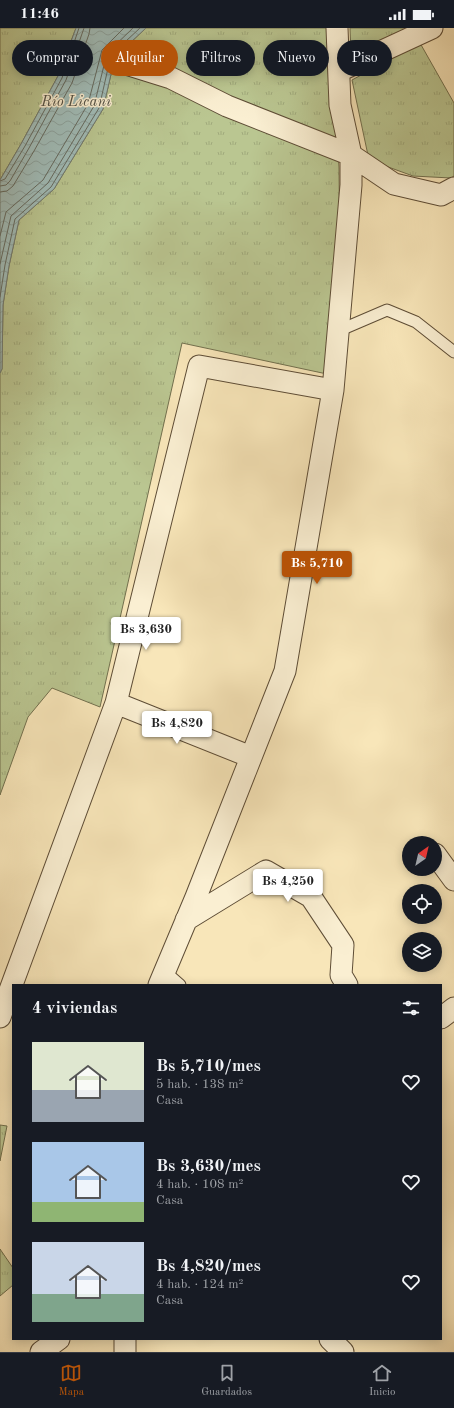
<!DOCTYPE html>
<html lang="es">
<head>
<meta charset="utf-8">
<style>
  :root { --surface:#171b24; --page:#20242c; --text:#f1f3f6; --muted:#9ea1a6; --line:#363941; --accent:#b45309 }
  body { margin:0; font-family:"Old Standard TT",serif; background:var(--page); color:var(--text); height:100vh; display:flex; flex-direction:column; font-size:15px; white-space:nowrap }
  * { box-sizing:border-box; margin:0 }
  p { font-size:13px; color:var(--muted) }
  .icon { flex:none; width:22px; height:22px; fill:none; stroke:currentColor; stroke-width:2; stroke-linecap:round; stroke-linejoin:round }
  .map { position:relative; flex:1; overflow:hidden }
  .panel { position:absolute; left:12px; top:956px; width:430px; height:356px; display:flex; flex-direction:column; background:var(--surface); border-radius:0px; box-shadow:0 2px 10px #0003 }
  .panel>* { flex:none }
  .guide { position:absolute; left:12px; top:12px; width:430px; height:36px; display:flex; gap:8px }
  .needle { width:26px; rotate:34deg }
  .fabs { position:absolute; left:402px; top:808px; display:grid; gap:8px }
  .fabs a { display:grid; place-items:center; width:40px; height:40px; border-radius:50%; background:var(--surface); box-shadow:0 2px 10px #0003; font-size:20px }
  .price { position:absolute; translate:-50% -34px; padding:0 9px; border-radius:4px; background:#fff; color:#222; font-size:13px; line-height:26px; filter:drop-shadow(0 1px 2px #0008) }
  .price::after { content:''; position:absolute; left:50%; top:24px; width:12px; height:9px; margin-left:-6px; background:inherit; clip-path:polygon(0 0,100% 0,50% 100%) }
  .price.on { background:var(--accent); color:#fff }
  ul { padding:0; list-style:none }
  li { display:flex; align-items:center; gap:12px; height:100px; padding:0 20px }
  li span { display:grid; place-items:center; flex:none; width:112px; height:80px; border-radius:0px; color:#555 }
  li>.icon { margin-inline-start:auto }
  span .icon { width:48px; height:48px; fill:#fffc; stroke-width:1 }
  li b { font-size:17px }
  h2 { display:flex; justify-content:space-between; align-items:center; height:48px; padding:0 20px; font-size:17px }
  .tag { padding:0 14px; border-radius:18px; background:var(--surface); box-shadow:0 2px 10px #0003; font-size:14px; line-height:36px }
  .tag.on { background:var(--accent); color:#fff }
  .status { display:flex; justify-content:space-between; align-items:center; height:28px; padding:0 20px; background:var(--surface); direction:ltr }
  .status svg { height:11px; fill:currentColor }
  .menu { display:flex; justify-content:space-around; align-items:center; height:56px; border-top:1px solid var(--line); background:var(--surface); font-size:11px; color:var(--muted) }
  .menu a { display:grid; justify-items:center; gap:2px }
  .menu .on { color:var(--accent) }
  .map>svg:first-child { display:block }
</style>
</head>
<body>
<div class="status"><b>11:46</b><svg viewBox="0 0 49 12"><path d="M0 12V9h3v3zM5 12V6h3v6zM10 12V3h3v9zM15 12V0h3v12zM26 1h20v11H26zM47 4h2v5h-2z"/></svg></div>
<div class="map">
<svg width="454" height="1324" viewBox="0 0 454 1324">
  <defs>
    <pattern id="grass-tufts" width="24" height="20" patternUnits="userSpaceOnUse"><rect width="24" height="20" fill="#bac691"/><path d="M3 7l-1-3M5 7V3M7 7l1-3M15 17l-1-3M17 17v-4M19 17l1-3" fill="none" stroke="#a0aa7c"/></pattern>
    <pattern id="water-waves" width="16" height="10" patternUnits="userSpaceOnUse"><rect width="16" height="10" fill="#a1bdb9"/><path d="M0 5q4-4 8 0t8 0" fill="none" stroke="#8ba29e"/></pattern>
  </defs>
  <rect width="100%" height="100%" fill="#f8e6b9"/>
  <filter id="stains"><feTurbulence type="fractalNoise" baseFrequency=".005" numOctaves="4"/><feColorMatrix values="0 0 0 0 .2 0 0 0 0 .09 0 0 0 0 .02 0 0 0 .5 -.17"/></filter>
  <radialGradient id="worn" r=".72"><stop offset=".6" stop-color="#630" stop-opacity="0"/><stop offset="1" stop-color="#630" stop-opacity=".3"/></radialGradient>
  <path fill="url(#grass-tufts)" stroke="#72704e" d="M0,0H76L58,48L21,116L0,152Z
    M146,0H331L339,140L341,349L182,315L100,679L52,660L28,689L0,767V345L2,341L3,277L9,238L19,192L54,161L103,81L115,29Z
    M350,0H408L351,27Z
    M420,15L454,75V148L451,150L413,148L369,132L352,52Z
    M0,1097L7,1098L0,1133Z
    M0,1221L13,1240V1257L0,1268Z"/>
  <path fill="url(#water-waves)" stroke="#717c73" d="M76,0H146L115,29L103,81L54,161L19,192L9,238L3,277L2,341L0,345V152L21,116L58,48Z"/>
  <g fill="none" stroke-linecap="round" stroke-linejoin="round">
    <path stroke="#666c62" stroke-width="1" d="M0,153L5,151L25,118L62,50L79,0
      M0,158L6,157L10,153L29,120L66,52L84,0
      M0,164L7,163L13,158L34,123L72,55L89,6L90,0
      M0,208L6,184L43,152L88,76L102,22L124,0
      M0,236L11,188L48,155L94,78L107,25L133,0
      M0,269L5,237L15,191L51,159L99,80L111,27L140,0"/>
    <g stroke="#5e4d36" stroke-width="13">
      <path id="service" d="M338,303L387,282L416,294L454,324
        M164,943L180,957"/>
    </g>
    <g stroke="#5e4d36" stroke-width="23">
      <path id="minor" d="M126,36L171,50L227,78L351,127L394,156L441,167L454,160
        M339,43L432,0
        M116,675L251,729
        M435,826L454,852
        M186,892L266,843L311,869L343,917L341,947L347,957
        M159,957L196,869L285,643L333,362L351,157V127L340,77L337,0
        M0,989L116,675L199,338L333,362
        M441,990L454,980
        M125,1311V1324
        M330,1311L343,1324
        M41,1324L59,1311"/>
    </g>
    <use href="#service" stroke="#faefd2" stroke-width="11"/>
    <use href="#minor" stroke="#faefd2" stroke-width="21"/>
  </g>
  <g text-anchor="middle" stroke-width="3" stroke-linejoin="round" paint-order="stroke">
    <g font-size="15" font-style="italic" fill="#545348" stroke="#faefd2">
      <text x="76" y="78">Río Licani</text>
    </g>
  </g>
  <rect width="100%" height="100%" filter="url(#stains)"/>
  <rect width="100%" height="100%" fill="url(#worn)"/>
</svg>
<div class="fabs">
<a><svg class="needle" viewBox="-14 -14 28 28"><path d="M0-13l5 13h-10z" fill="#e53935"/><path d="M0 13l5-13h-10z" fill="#9ea1a6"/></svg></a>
<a><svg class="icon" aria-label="locate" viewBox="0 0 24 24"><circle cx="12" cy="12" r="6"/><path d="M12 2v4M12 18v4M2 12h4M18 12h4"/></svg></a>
<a><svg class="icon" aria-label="layers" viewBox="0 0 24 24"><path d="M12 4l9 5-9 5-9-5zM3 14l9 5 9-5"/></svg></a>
</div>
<b class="price on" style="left:317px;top:557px">Bs 5,710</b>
<b class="price" style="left:146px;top:623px">Bs 3,630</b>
<b class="price" style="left:177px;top:717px">Bs 4,820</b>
<b class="price" style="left:288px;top:875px">Bs 4,250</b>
<div class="guide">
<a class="tag">Comprar</a>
<a class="tag on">Alquilar</a>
<a class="tag">Filtros</a>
<a class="tag">Nuevo</a>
<a class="tag">Piso</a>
</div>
<section class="panel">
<h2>4 viviendas<svg class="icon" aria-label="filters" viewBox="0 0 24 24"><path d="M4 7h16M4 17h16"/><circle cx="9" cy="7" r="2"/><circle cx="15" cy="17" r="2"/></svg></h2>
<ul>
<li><span style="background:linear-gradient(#dfe7d0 60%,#9aa5b1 0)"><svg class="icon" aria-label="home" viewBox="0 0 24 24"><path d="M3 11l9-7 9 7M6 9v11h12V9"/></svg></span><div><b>Bs 5,710/mes</b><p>5 hab. · 138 m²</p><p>Casa</p></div><svg class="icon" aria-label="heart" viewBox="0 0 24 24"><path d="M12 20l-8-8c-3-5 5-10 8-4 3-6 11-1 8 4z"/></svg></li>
<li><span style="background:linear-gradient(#a9c7e8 75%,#8fb573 0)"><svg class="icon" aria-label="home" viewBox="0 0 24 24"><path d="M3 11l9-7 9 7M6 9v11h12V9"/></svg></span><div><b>Bs 3,630/mes</b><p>4 hab. · 108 m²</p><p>Casa</p></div><svg class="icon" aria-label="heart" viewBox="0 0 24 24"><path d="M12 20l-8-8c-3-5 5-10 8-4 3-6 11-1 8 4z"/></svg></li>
<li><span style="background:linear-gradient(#c9d6e8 65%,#7fa58c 0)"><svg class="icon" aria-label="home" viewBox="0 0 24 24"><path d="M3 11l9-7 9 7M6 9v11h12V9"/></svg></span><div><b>Bs 4,820/mes</b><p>4 hab. · 124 m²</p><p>Casa</p></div><svg class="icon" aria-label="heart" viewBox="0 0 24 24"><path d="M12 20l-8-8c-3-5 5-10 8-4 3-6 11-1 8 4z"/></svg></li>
</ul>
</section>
</div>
<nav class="menu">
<a class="on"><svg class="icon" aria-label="map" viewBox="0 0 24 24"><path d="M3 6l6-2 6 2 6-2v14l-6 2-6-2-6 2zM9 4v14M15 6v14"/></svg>Mapa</a>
<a><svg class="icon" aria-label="saved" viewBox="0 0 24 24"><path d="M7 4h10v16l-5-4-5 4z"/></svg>Guardados</a>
<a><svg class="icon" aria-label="home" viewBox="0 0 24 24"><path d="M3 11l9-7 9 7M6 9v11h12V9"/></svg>Inicio</a>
</nav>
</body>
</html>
